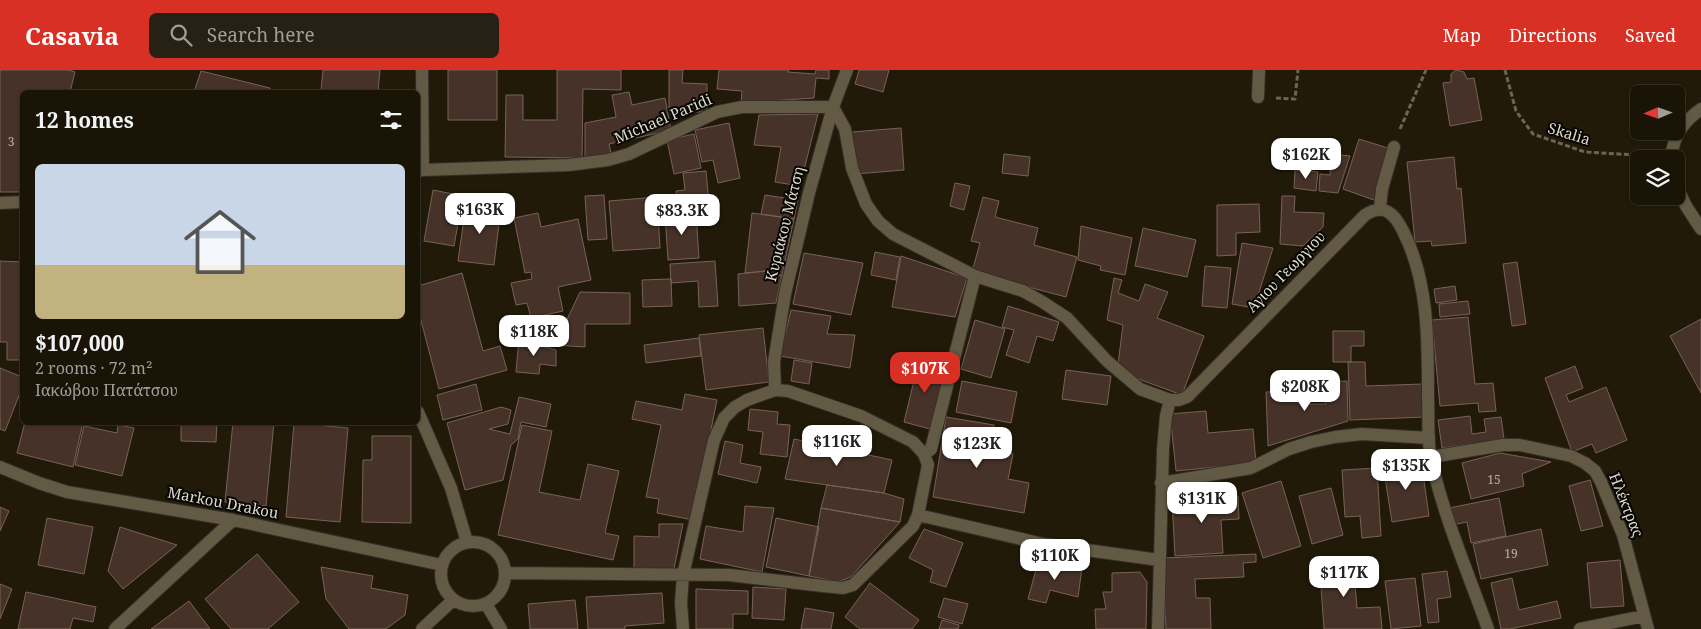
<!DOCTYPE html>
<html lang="en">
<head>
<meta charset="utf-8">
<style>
  :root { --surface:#191406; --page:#262114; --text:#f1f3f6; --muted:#9f9e9b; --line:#373328; --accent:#d93025 }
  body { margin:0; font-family:"Noto Serif",serif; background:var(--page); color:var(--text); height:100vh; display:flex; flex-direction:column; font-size:19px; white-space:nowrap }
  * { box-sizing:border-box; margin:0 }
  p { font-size:16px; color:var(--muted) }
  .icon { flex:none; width:28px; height:28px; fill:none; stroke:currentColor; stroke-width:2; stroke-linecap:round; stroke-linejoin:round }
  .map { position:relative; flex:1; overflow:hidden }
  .panel { position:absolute; left:20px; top:20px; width:400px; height:335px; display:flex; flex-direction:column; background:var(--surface); border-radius:8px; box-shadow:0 1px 4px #0004,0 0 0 1px var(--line) }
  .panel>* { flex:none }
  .needle { width:32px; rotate:268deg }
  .tools { position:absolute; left:1630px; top:15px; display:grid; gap:10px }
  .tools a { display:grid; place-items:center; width:55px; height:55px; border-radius:8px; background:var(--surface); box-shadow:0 1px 4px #0004,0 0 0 1px var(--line); font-size:25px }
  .price { position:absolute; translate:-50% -42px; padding:0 11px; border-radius:10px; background:#fff; color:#222; font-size:16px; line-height:32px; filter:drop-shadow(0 1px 2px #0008) }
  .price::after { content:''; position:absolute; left:50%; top:30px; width:15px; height:11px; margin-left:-8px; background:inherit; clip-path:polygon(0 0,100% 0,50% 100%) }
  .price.selected { background:var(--accent); color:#fff }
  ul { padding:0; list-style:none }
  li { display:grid; align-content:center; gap:10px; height:265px; padding:0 15px }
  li+li { border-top:1px solid var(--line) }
  li span { display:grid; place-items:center; height:155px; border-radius:8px; color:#555 }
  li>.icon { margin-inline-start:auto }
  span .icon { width:90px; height:90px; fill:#fffc; stroke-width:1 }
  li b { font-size:21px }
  h2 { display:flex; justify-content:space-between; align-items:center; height:60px; padding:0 15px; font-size:21px }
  header { display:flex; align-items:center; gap:30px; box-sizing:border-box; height:70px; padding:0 25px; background:var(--accent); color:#fff }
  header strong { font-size:24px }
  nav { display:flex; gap:28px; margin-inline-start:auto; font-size:18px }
  .search { width:350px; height:45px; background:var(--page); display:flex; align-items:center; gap:12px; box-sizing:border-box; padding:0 18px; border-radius:8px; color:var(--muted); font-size:19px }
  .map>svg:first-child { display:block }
</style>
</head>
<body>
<header>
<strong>Casavia</strong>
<div class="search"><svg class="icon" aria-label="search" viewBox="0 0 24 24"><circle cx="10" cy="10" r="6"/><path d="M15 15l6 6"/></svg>Search here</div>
<nav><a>Map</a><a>Directions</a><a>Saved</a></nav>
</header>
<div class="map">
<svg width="1701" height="559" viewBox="0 0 1701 559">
  <rect width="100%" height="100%" fill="#211a08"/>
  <path fill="#463229" stroke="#786258" d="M0,0H69L75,2L70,22H22V122H0Z
    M323,0H380L378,22L321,20Z
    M448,0H497V50H448Z
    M557,0H621V20L583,19L582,88L505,87L506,25H523V50H557Z
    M669,0H683L682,13L707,14V42H669Z
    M719,0H789L788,2L815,4L816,0H829V9L816,8L814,28L741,33L742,21L717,19Z
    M859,0H889L883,22L855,14Z
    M1456,0L1464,2L1467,9L1474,8L1482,50L1450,56L1443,13L1451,12V4Z
    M201,1L270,18V22H178H194Z
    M629,22L632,35L665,28L671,60L609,74L611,83L585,89V53L616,47L612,25Z
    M818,44L800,116L775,112L781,77L754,75L759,45Z
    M729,53L740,108L718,113L713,90L702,92L695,60Z
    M901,58L904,100L855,104L852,62Z
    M694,64L701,98L674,104L667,70Z
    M1359,69L1391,79L1374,130L1343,119Z
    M1004,84L1030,87L1028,106L1002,103Z
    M1332,84L1350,86L1338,123L1319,121L1320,104L1330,105Z
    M1454,87L1457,119L1461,118L1466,173L1432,176L1431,171L1415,172L1407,92Z
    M1295,100L1318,102L1316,121L1294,118Z
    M706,101L709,133L677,136L676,121L685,120L683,103Z
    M955,113L970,116L964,140L950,136Z
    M433,120L463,126L454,176L424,171Z
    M604,125L607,169L588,170L585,126Z
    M765,125L798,130L794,149L761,144Z
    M1282,126H1295L1294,142L1324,143L1323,157L1303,176L1280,174Z
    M657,127L660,178L613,181L609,131Z
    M983,127L999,131L995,147L1038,158L1034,175L1077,187L1066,227L972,202L980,173L971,171Z
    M466,134L501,138L494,195L458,191Z
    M1259,134L1260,162L1236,163V185L1217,186V135Z
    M696,142L699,188L668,190L665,145Z
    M538,143L541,157L578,149L591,210L558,217L563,241L531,248L527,233L516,235L511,213L532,209L531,202L525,203L514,148Z
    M752,143L794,149L782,205L766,208V201L745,203Z
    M22,151V290H7V272H0V191L21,192Z
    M1081,156L1132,168L1125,205L1100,200L1101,196L1078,190Z
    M1143,158L1196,170L1187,207L1135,196Z
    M1242,173L1273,178L1254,238L1232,234Z
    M875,182L900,187L896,210L871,205Z
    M804,183L863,193L851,245L793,234Z
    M901,186L967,208L955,247L892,237Z
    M715,191L718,236L699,237L698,211L671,213L670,194Z
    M1517,192L1526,254L1512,256L1503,194Z
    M1205,196L1231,198L1227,238L1202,236Z
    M766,201V208L782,205L776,233L739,236L738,204Z
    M462,203L483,281L500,276L507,300L439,319L418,239V216Z
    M1114,208L1122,210L1118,223L1139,231L1145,214L1168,222L1157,248L1204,266L1182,325L1130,306L1118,294L1123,255L1107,250Z
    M671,209L672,236L643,237L642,210Z
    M1455,216L1457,230L1436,233L1434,219Z
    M580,222L630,223V254H585V277L555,275Z
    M1468,231L1470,244L1440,247L1439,234Z
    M1008,236L1059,252L1053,271L1037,266L1029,293L1006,285L1014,260L1002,257Z
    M791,240L831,246L827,264L855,265L850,298L780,286Z
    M1468,247L1475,314L1493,313L1496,341L1479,342L1478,333L1440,336L1432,250Z
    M1701,249V323L1670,266Z
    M975,250L1005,259L991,308L961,299Z
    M763,258L769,312L706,320L699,265Z
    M1333,261H1364V276H1351V292H1333Z
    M699,268L701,286L646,293L644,275Z
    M519,269L556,280V296L540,294L539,304L516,302Z
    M794,290L812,293L809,314L791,311Z
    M919,290L946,296L930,359L904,352Z
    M1348,292H1365L1366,316L1423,314L1425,347L1350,350Z
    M1575,296L1583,318L1566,325L1569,332L1606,317L1627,370L1596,383L1592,374L1572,382L1545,308Z
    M0,298L22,307V318L5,361L0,359Z
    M1066,300L1111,306L1107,335L1062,329Z
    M962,311L1017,322L1011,353L956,342Z
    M1347,311L1348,351L1268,376L1266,322L1310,321V334H1326V312Z
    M476,314L482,340L443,350L437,325Z
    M685,324L717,330L693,450L657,443L659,429L646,427L661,355L632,349L636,331L682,340Z
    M519,327L551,334L546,357L521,352L518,369L511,375L503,410L465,420L447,353L501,337L511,340L508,354L489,359L510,364Z
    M750,339L778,342L777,354L790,355L787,387L760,384L763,362L748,360Z
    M1206,341L1208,363L1253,359L1256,393L1176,401L1170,344Z
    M1470,346L1472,364L1486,362L1484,349L1501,347L1504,369L1442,378L1438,350Z
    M946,347L994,355L990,380L1013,384L1008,409L1029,413L1024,443L933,427Z
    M25,352H83L73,397L17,383Z
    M181,352H217L216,372L181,371Z
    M233,352H274L266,436L225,432Z
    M294,353L348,358L340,452L286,447Z
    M118,355L134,358L122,406L75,395L84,356L117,363Z
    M522,355L552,361L539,422L580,430L588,394L619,401L605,463L619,466L613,490L498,465Z
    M372,366H411V453L362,452L363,390H372Z
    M794,369L892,390L884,423L785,409Z
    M725,371L743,375L740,393L761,397L757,413L718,404Z
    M1500,383L1551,392L1522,404L1524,416L1471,429L1462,393Z
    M1421,390L1429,446L1392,452L1383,395Z
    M1377,398L1381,466L1362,468L1360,446L1345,447L1342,400Z
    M1590,410L1603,456L1581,461L1569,416Z
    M1281,411L1301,476L1263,488L1242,423Z
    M827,415L884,423L904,429L900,452L821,438Z
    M1331,418L1343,465L1312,474L1299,426Z
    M1238,426L1239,449L1221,450L1223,483L1175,486L1172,429Z
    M1499,428L1506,466L1471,473L1467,452L1452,455L1449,438Z
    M745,436L774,438L762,502L700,489L706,456L743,462Z
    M0,437L9,441L0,461Z
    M821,438L900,452L851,507L838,512L809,506Z
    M47,448L93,457L84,504L38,495Z
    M776,448L819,457L809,506L766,497Z
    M659,454H683L674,499L634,498V466L659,467Z
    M120,457L177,475L123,519L108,501Z
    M924,459L963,473L946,517L930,512L933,500L909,488Z
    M1541,459L1548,495L1481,509L1473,474Z
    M257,484L299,532L268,559H231L205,529Z
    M1256,484V492L1243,493L1244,507L1195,509L1196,528H1210L1211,559H1166L1163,488Z
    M1353,487L1357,538L1380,537L1382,559H1324L1319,489Z
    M1620,490L1624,536L1591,538L1587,493Z
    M1038,492L1082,498L1078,527L1050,520L1046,533L1028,529Z
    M321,497L373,506L371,518L408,525L405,545L386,559H349L326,529Z
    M1447,501L1451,527L1437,529L1439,552L1428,553L1422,504Z
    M1140,502L1147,512L1146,559H1096L1095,539H1106L1103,522H1112V503Z
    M1415,508L1421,556L1391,559L1385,511Z
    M1512,508L1519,540L1557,531L1561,548L1510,559H1501L1491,513Z
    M870,513L919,550L912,559H860L845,547Z
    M0,514L12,519L0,549Z
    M753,517L786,519L784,550L752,548Z
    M696,519L748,521V544H733V559H696Z
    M26,522L96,537L93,552L73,548L70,559H18Z
    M662,523L664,553L625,556V559H588L586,527Z
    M944,528L968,534L962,554L938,547Z
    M575,530L578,559H530L528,534Z
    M189,531L210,559H151Z
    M805,538L834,543L831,559H801Z
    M942,550L959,555L958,559H939Z"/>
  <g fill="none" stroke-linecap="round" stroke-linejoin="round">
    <g stroke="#352f29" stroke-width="14">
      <path id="lane" d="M924,384L931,379L975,206"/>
    </g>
    <g stroke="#352f29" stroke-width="14">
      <path id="street" d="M422,0L423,100
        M1258,27L1259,0
        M833,37L845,59L852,98L866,134L878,151L893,164L975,206L1023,221L1041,231L1067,248L1107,291L1140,319L1170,330H1179L1187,327L1365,145C1384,133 1394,143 1403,161C1429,212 1428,272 1428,328C1429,348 1427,370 1431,389C1444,448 1468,502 1488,559
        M1671,89C1673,66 1683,52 1701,39
        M418,101L423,100L569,95L608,90L629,84L717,42L742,37H833
        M1676,115L1686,136L1701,159
        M0,133L22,132
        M1380,138L1382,119L1394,77
        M775,320L774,292L785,224L809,123L833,37L847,0
        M418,342L451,418L467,472
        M1431,387L1503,375H1520L1571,386L1585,393L1595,401L1601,412L1623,465L1648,559
        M0,397L39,413L67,422L233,450L442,495
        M1161,413L1251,398L1289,379L1311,372L1335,367L1362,364L1429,368
        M918,445L1043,474L1159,490
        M441 504a32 32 0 1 1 64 0a32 32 0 1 1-64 0Z
        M505,503L729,505L823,516L843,518L853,515L913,456L918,445L928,395L924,384L913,372L861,346L788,321L775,320L747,330L735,337L724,348L714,370L683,505L681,533L683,559
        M486,534L501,559
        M115,559L233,450
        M422,559L453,530
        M1158,559L1163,379L1166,346L1170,330
        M1580,559L1644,546"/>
    </g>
    <path stroke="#6b6555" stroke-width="3" stroke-dasharray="5 2.5" stroke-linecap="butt" d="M1505,0L1516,41L1533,64L1585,82L1653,86
      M1276,28L1295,29L1298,0
      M1400,59L1426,0"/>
    <use href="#lane" stroke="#625a45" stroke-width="12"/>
    <use href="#street" stroke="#625a45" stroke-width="12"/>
  </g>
  <g text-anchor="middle" stroke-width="4" stroke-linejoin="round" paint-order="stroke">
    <g font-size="12" fill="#b7afa4">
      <text x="11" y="76">3</text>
      <text x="1494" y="414">15</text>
      <text x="1511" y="488">19</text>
    </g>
    <g font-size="15" fill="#ddd9cd" stroke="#080602">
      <text transform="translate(663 49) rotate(-23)" y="5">Michael Paridi</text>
      <text transform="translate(1569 64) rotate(17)" y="5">Skalia</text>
      <text transform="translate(785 154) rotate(-76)" y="5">Κυριάκου Μάτση</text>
      <text transform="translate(1286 202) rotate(-46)" y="5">Αγιου Γεωργιου</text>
      <text transform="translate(223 433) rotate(11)" y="5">Markou Drakou</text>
      <text transform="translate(1626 435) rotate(68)" y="5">Ηλέκτρας</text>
    </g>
  </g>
</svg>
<div class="tools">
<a><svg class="needle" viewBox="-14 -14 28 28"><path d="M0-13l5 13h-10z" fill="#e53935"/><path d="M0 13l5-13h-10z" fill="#9f9e9b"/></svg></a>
<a><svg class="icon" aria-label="layers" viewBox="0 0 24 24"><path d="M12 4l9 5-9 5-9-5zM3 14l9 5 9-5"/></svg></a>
</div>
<b class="price" style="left:1306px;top:110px">$162K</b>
<b class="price" style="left:480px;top:165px">$163K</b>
<b class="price" style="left:682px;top:166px">$83.3K</b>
<b class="price" style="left:534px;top:287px">$118K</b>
<b class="price selected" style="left:925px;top:324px">$107K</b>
<b class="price" style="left:1305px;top:342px">$208K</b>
<b class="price" style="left:837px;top:397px">$116K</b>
<b class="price" style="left:977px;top:399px">$123K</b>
<b class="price" style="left:1406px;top:421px">$135K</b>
<b class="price" style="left:1202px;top:454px">$131K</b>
<b class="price" style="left:1055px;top:511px">$110K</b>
<b class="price" style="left:1344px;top:528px">$117K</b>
<section class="panel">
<h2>12 homes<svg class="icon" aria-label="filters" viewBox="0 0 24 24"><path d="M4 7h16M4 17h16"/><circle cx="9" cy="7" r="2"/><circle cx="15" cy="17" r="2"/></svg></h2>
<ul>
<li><span style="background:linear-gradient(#c9d6e8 65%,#c2b280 0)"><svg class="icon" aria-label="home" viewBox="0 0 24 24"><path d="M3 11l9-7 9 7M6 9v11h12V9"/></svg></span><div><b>$107,000</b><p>2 rooms · 72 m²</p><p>Ιακώβου Πατάτσου</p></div></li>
</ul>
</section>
</div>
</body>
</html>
